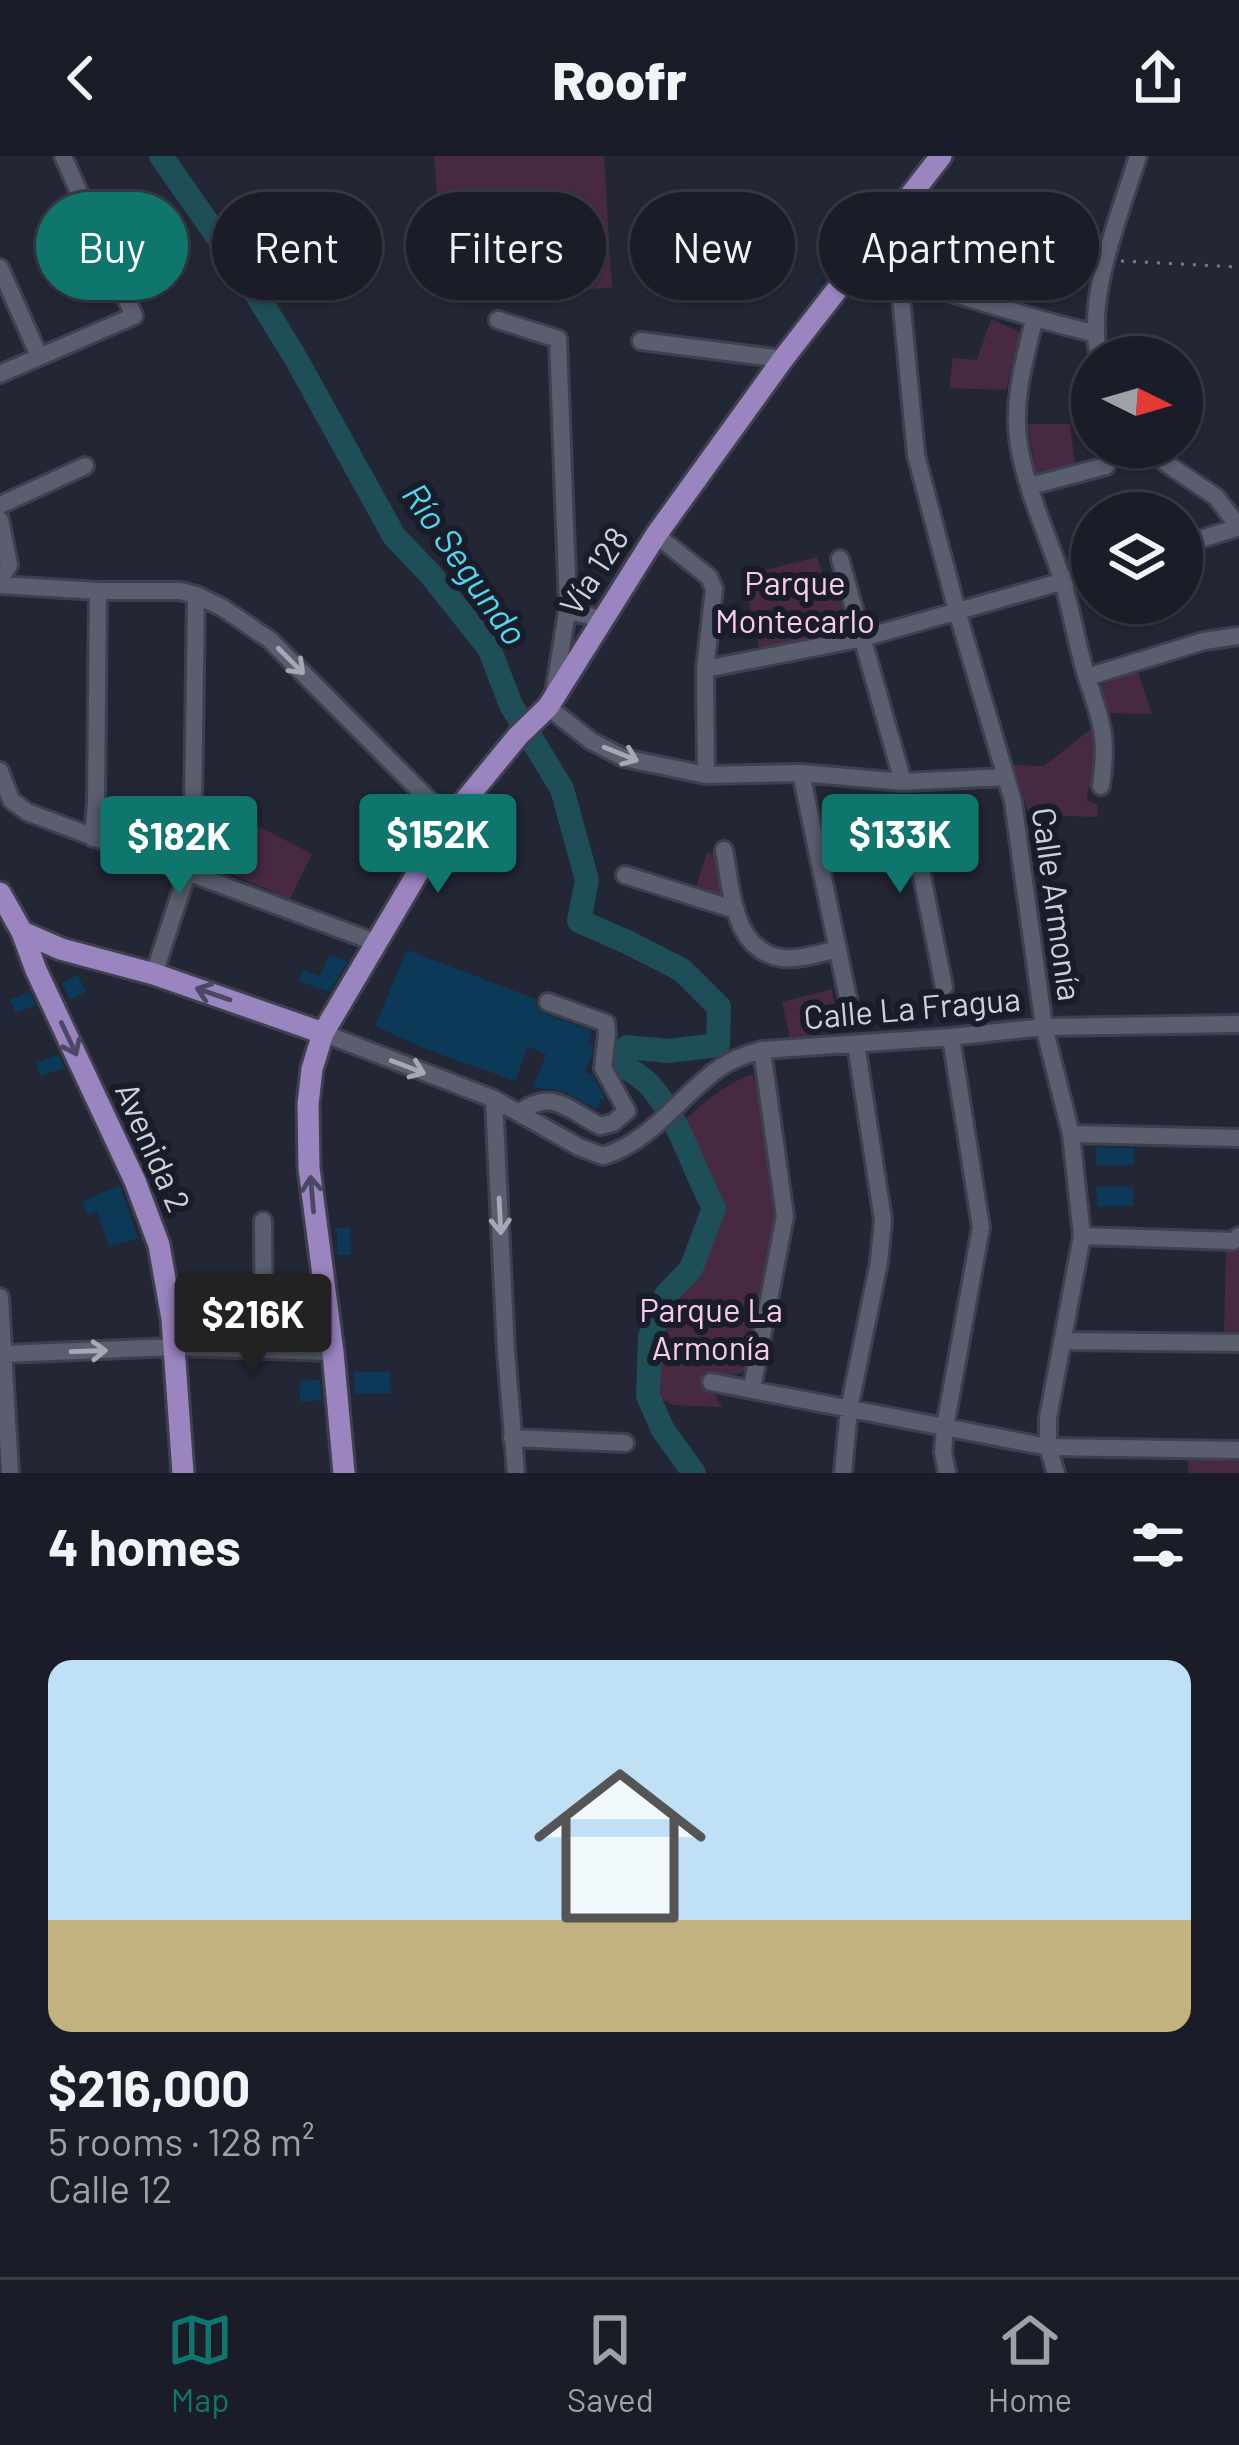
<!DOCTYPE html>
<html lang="en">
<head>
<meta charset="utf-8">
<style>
  :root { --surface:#1a1c27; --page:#23252f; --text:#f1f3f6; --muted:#9fa1a7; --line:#383a44; --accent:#0f766e }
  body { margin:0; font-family:Barlow,sans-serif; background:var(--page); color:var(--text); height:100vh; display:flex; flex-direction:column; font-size:45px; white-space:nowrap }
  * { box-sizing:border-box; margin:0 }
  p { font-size:39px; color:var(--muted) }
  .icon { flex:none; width:66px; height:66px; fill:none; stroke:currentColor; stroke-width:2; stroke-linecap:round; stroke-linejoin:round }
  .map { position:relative; height:1317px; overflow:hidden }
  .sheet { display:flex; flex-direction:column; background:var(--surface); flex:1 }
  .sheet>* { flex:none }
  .guide { position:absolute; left:36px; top:36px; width:1167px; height:108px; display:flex; gap:24px }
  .needle { width:78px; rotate:95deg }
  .buttons { position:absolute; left:1071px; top:180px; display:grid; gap:24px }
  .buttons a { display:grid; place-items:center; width:132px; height:132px; border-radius:50%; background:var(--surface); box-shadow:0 3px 9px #0004,0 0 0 3px var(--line); font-size:60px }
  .price { position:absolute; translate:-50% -102px; padding:0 27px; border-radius:12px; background:var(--accent); color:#fff; font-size:39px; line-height:78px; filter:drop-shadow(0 3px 6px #0008) }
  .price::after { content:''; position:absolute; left:50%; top:72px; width:36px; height:27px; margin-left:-18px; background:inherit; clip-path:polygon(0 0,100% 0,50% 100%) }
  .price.active { background:#222; color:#fff }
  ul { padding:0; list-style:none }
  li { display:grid; align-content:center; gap:24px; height:636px; padding:0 48px }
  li+li { border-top:3px solid var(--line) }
  li span { display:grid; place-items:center; height:372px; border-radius:24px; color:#555 }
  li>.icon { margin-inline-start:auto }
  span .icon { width:216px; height:216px; fill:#fffc; stroke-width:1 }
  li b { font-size:51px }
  h2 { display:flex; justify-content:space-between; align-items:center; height:144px; padding:0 48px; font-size:51px }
  .tag { padding:0 42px; border-radius:54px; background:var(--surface); box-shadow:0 3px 9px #0004,0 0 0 3px var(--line); font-size:42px; line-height:108px }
  .tag.active { background:var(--accent); color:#fff }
  header { display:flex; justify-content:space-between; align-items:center; height:156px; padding:0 48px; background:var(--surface); font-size:54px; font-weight:800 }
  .dock { display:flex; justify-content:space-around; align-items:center; height:168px; border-top:3px solid var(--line); background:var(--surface); font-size:33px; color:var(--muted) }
  .dock a { display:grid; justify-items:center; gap:6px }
  .dock .active { color:var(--accent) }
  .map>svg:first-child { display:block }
</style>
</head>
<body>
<header><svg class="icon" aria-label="back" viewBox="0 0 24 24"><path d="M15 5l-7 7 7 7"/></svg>Roofr<svg class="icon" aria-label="share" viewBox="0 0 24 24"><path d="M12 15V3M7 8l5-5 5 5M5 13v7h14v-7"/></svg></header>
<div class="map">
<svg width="1239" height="1317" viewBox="0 0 1239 1317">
  <rect width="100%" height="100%" fill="#232634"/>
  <path fill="#472a41" d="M434,0H604L612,131L493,143L440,77Z
    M991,163L1019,176L1020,179L1006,234L949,232L953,202L977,204Z
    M1028,268H1070L1075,309L1036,320Z
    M817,401L823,418L834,420L846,469L844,476L759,492L743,420Z
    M1138,515L1152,558L1107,557L1100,534L1102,529Z
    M1095,570L1097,624L1088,633L1087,645L1097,648L1098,661L1029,659L1014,609L1044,610Z
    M207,658L237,659L312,698L290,743L202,706Z
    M707,697H715L724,727L721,742L694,737Z
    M832,833L839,876L790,882L782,846Z
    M753,918L757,935L776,1069L750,1211L741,1217L707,1223L722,1251L672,1249L657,1240L665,1171L675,1142L697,1118L723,1055L682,966C704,947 725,927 753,918Z
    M1239,1087V1176L1224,1175L1226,1092Z
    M1188,1297L1239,1298V1317H1188Z"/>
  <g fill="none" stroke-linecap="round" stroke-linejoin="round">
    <path stroke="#1e4e57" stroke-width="24" d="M161,0L247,123L295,201L394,380L431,419L489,492L511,549L562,633L587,724L579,765L627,786L682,814L719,851L718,889L668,895L627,891L623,909C633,916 646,923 653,933C681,967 693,1013 714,1052L691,1113L666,1139L650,1181L648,1240L663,1274L694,1317"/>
  </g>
  <path fill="#0b3957" d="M407,794L536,843V849L543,857L592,875L588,887L593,889L591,902L585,916L593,920L606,944L601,943L597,954L565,936L533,931L546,898L528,891L515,925L431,895L375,870Z
    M329,799L348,805L329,836L299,825L302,814L320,820Z
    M78,819L86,836L70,844L62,827Z
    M30,836L36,849L15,857L10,843Z
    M59,899L65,912L40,920L36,907Z
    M1096,991L1134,992V1009H1096Z
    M120,1029L138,1082L109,1091L97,1055L88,1059L82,1046Z
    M1096,1031H1133V1050H1097Z
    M337,1072H350L351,1099H337Z
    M205,1158L204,1179H188L186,1159Z
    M354,1216H390L391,1237L355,1238Z
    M320,1224L322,1244L300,1246L299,1225Z"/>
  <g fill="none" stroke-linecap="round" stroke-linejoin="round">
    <g stroke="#3e414d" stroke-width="22">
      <path id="minor" d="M855,111C936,129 1013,159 1094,177
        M0,112L39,200
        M899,121L916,299L957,455L1013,645L1044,871L1071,978L1082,1080L1048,1262V1291L1056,1317
        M498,164L558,183L568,450L554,537
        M1034,164C1025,203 1013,242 1018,282C1024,330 1047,377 1062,423C1072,456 1077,490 1087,522C1102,568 1108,579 1101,630
        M641,185L783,203
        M1099,201C1085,140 1120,59 1138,0
        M0,218L134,160L63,0
        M1142,291L1216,341L1239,371
        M1030,330L1106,310
        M0,349L85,310
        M0,364L9,409L0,424
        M656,379L709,421L714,433L705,513L706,619
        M1182,389L1239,371
        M840,403L903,626
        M0,429L98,435H180L196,439L223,452L270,484L449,664
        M568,450L577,457L602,463
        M705,513L863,482L1092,417
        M1087,521L1204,485L1239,480
        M548,551L591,585L624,602L706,619L801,617L903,626L1006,621
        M0,615L11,644L27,656L377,787
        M801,617L848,842
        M93,682L96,646L98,435
        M724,694C732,734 732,794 782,802C800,804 820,797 838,793
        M819,702L896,688L908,691L918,700L944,831
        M625,719L736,754
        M154,818L187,717L193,654L196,439
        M323,877L494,943L579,991L603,1000C651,986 679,941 718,913C731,904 746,898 762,894L951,881L1044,871L1239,868
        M494,943L506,1196L516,1317
        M520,956C553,932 568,954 600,970L613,967L627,955L603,912L607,878L606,867L548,846
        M1071,978L1239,982
        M263,1065L264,1194
        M1082,1080L1233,1085L1239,1080
        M0,1141L10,1317
        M1062,1185L1239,1187
        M3,1198L174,1191L333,1196
        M711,1226L1048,1291L1239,1294
        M752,1232L785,1060L762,894
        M512,1282L625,1287
        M843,1317L849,1253L879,1106L883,1064L856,888
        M947,1317L943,1296L945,1271L981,1071L951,881"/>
    </g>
    <g stroke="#3e414d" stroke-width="27">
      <path id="major" d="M0,737L22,776L36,814L135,1025L159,1089L172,1163L183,1317
        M22,776L61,793L154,818L323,877
        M344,1317L333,1196L309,1012L308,948L312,913L323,877L449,664L518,580L548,551L656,379L783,203L941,0"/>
    </g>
    <path stroke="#787b87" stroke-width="3" stroke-dasharray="3 9" stroke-linecap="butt" d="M1121,105L1239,111"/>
    <use href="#minor" stroke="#5a5e6f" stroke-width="16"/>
    <use href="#major" stroke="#9b85c0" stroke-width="21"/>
  </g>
  <defs><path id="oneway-shaft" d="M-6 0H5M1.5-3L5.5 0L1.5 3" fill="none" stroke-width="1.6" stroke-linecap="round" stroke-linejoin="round" transform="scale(3)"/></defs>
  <g stroke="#a5a9b5">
    <use href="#oneway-shaft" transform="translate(291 505) rotate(45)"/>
    <use href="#oneway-shaft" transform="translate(621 598) rotate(22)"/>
    <use href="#oneway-shaft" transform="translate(408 911) rotate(21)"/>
    <use href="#oneway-shaft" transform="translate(500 1060) rotate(87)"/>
    <use href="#oneway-shaft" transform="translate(89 1195) rotate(-2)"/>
  </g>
  <g stroke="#4d4766">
    <use href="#oneway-shaft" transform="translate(213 838) rotate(-161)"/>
    <use href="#oneway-shaft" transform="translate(69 883) rotate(65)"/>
    <use href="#oneway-shaft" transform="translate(312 1038) rotate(-95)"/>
  </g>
  <g text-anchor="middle" stroke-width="12" stroke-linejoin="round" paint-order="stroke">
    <g font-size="33" fill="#ced1da" stroke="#191d2a">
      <text transform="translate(594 415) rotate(-57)" y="12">Vía 128</text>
      <text transform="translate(1057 748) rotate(82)" y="12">Calle Armonía</text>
      <text transform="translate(912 852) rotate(-5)" y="12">Calle La Fragua</text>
      <text transform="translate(153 991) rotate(66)" y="12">Avenida 2</text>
    </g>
    <g font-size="33" fill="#facaee" stroke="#191d2a">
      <text x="795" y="439">Parque<tspan x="795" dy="38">Montecarlo</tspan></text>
      <text x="711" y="1166">Parque La<tspan x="711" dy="38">Armonía</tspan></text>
    </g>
    <g font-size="36" font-style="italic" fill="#51d7ef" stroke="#191d2a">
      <text transform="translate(465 408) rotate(55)" y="13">Río Segundo</text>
    </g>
  </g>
</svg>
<div class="buttons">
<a><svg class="needle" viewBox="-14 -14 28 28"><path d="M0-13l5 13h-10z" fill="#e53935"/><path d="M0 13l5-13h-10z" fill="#9fa1a7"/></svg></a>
<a><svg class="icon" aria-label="layers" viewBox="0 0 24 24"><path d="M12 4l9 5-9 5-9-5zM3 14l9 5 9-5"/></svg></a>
</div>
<b class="price" style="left:438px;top:740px">$152K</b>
<b class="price" style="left:900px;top:740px">$133K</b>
<b class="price" style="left:179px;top:742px">$182K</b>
<b class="price active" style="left:253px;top:1220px">$216K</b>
<div class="guide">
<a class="tag active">Buy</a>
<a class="tag">Rent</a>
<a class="tag">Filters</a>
<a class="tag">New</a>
<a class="tag">Apartment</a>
</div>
</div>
<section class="sheet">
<h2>4 homes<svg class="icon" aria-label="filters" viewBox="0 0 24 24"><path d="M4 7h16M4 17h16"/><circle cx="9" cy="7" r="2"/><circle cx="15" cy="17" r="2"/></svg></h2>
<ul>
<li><span style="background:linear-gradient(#bfe0f5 70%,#c2b280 0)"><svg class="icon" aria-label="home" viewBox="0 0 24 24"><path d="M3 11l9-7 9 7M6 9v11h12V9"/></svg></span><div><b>$216,000</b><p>5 rooms · 128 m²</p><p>Calle 12</p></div></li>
</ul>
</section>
<nav class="dock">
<a class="active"><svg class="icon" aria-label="map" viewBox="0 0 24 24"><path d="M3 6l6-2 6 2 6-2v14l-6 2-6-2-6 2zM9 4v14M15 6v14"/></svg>Map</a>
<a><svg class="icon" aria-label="saved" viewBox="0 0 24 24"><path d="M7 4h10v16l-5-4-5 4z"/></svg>Saved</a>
<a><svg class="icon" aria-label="home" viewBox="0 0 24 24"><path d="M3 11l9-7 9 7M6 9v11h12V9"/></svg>Home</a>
</nav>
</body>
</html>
